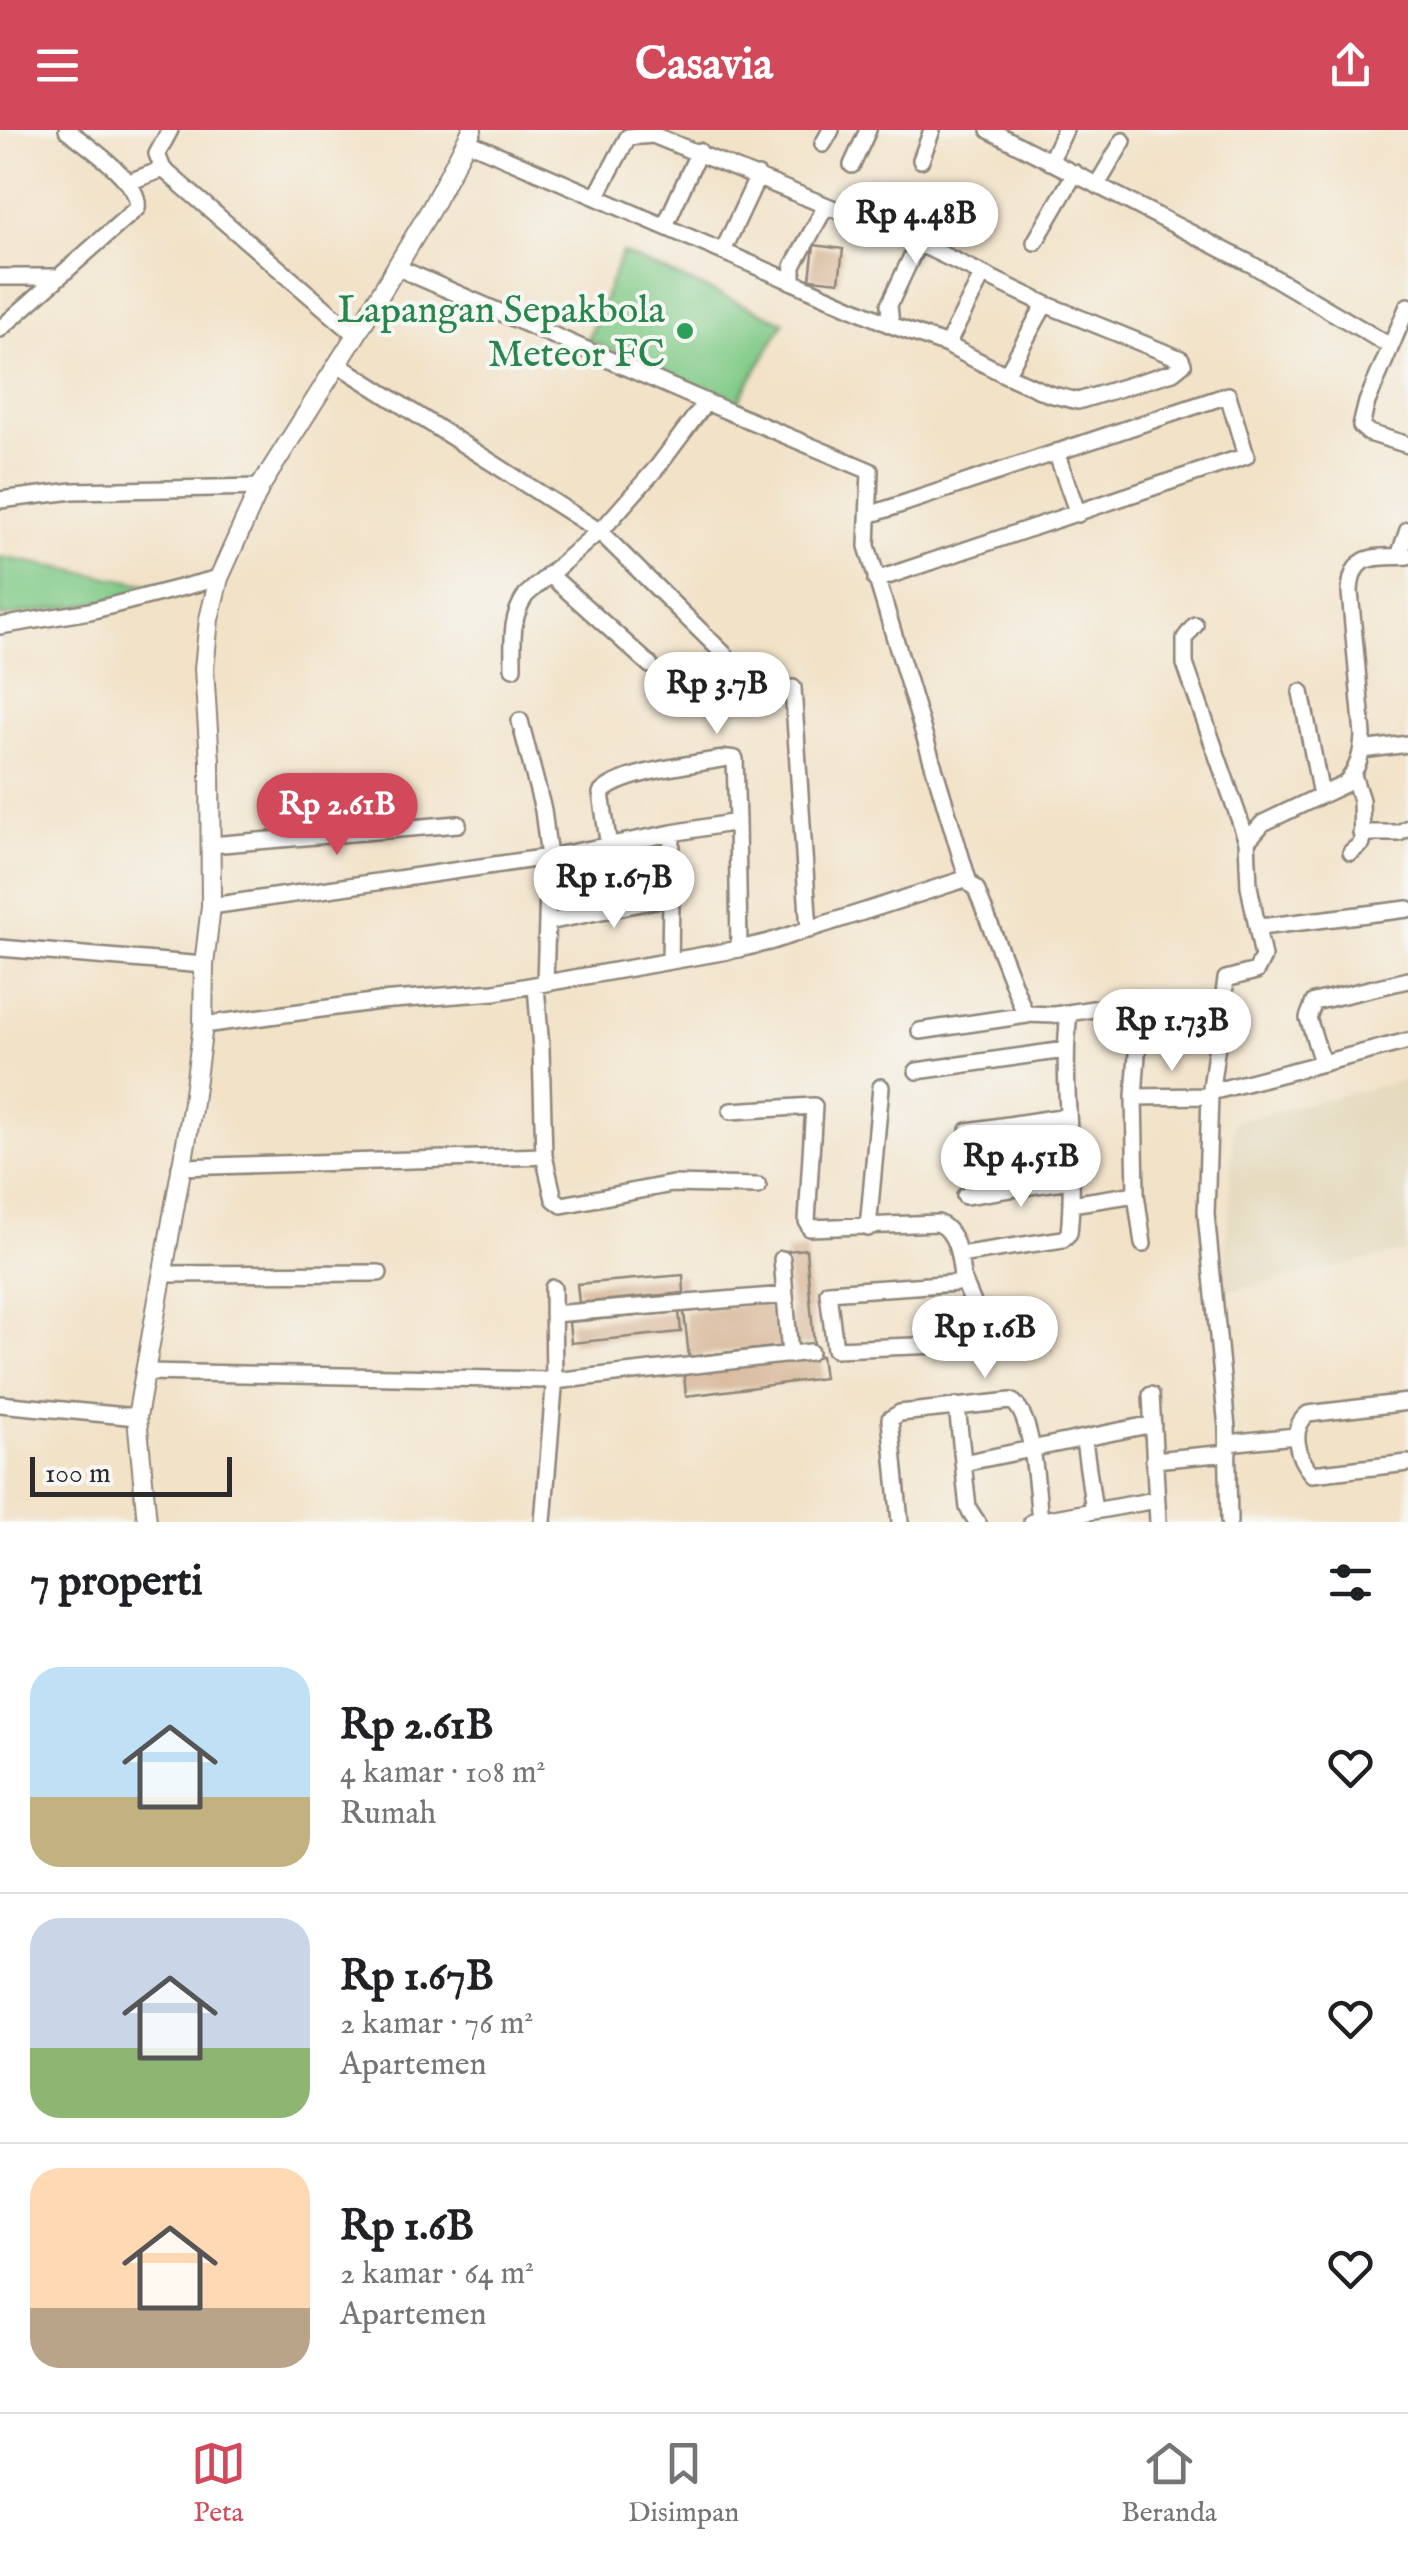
<!DOCTYPE html>
<html lang="id">
<head>
<meta charset="utf-8">
<style>
  :root { --surface:#fff; --page:#f6f6f6; --text:#202124; --muted:#757577; --line:#e0e0e0; --accent:#d1495b }
  body { margin:0; font-family:"IM FELL English",serif; background:var(--page); color:var(--text); height:100vh; display:flex; flex-direction:column; font-size:38px; white-space:nowrap }
  * { box-sizing:border-box; margin:0 }
  p { font-size:32px; color:var(--muted) }
  .icon { flex:none; width:55px; height:55px; fill:none; stroke:currentColor; stroke-width:2; stroke-linecap:round; stroke-linejoin:round }
  .map { position:relative; height:1392px; overflow:hidden }
  .details { display:flex; flex-direction:column; background:var(--surface); flex:1 }
  .details>* { flex:none }
  .scale { position:absolute; left:30px; bottom:25px; width:202px; box-sizing:border-box; padding-left:10px; border:5px solid #2b2b2b; border-top:0; font-size:28px; line-height:35px; white-space:nowrap; color:#2b2b2b; -webkit-text-stroke:8px #f6f6f2; paint-order:stroke }
  .price { position:absolute; translate:-50% -85px; padding:0 22px; border-radius:35px; background:#fff; color:#222; font-size:32px; line-height:65px; filter:drop-shadow(0 2px 5px #0008) }
  .price::after { content:''; position:absolute; left:50%; top:60px; width:30px; height:22px; margin-left:-15px; background:inherit; clip-path:polygon(0 0,100% 0,50% 100%) }
  .price.active { background:var(--accent); color:#fff }
  ul { padding:0; list-style:none }
  li { display:flex; align-items:center; gap:30px; height:250px; padding:0 30px }
  li+li { border-top:2px solid var(--line) }
  li span { display:grid; place-items:center; flex:none; width:280px; height:200px; border-radius:30px; color:#555 }
  li>.icon { margin-inline-start:auto }
  span .icon { width:120px; height:120px; fill:#fffc; stroke-width:1 }
  li b { font-size:42px }
  h2 { display:flex; justify-content:space-between; align-items:center; height:120px; padding:0 30px; font-size:42px }
  header { display:flex; justify-content:space-between; align-items:center; height:130px; padding:0 30px; background:var(--accent); color:#fff; font-size:45px; font-weight:800 }
  .dock { display:flex; justify-content:space-around; align-items:center; height:140px; border-top:2px solid var(--line); background:var(--surface); font-size:28px; color:var(--muted) }
  .dock a { display:grid; justify-items:center; gap:5px }
  .dock .active { color:var(--accent) }
  .map>svg:first-child { display:block }
</style>
</head>
<body>
<header><svg class="icon" aria-label="menu" viewBox="0 0 24 24"><path d="M4 6h16M4 12h16M4 18h16"/></svg>Casavia<svg class="icon" aria-label="share" viewBox="0 0 24 24"><path d="M12 15V3M7 8l5-5 5 5M5 13v7h14v-7"/></svg></header>
<div class="map">
<svg width="1408" height="1392" viewBox="0 0 1408 1392">
  <rect width="100%" height="100%" fill="#f6f6f2"/>
  <filter id="ink" filterUnits="userSpaceOnUse"><feTurbulence type="fractalNoise" baseFrequency=".01" numOctaves="2"/><feDisplacementMap in="SourceGraphic" scale="20" xChannelSelector="R" yChannelSelector="G"/><feConvolveMatrix kernelMatrix="1 2 1 2 8 2 1 2 1" color-interpolation-filters="sRGB"/></filter>
  <filter id="wash" filterUnits="userSpaceOnUse"><feTurbulence type="fractalNoise" baseFrequency=".0048" numOctaves="4" result="noise"/><feDisplacementMap in="SourceGraphic" scale="40" xChannelSelector="R" yChannelSelector="G"/><feGaussianBlur stdDeviation="2.25" result="paint"/><feColorMatrix in="noise" values="0 0 0 0 0 0 0 0 0 0 0 0 0 0 0 0 0 1.4 0 .05"/><feComposite in="paint" operator="in"/></filter>
  <g filter="url(#wash)">
    <rect width="100%" height="100%" fill="#f2e2c7"/>
    <path fill="#e3d6b7" d="M1408,949V1121L1223,1162L1234,991Z"/>
    <path fill="#81ca87" stroke="#567a59" stroke-width="2.5" d="M622,123L784,192L737,273L588,210Z
      M0,427L161,457L115,470L0,487Z"/>
    <g id="blocks">
      <path fill="#d4af8d" d="M814,115L843,119L839,152L810,149Z
        M806,1119L814,1215L793,1217L786,1121Z
        M683,1145L684,1163L579,1173L577,1154Z
        M778,1171L784,1216L689,1227L684,1182Z
        M679,1182L681,1202L571,1213L569,1192Z
        M821,1226L824,1248L686,1266L684,1244Z"/>
    </g>
  </g>
  <g filter="url(#ink)">
    <use href="#blocks" fill-opacity="0" stroke="#8e8679" stroke-width="2.5"/>
    <g fill="none" stroke-linecap="round" stroke-linejoin="round">
      <g stroke="#8e8679" stroke-width="20">
        <path id="minor" d="M170,0L157,24L163,39L356,205
          M989,0L1251,134L1390,216
          M466,11L793,152
          M823,14L831,0
          M921,30L932,0
          M1050,32L1065,0
          M852,35L868,0
          M129,52L163,39
          M1097,55L1123,11
          M596,67L628,7L653,5L918,113L1045,174L1181,229L1183,234L1173,242L1078,271L1049,264L1006,245
          M826,76L793,136V152L891,195
          M665,96L699,21
          M1035,112L1075,43
          M918,113L889,175L891,195L947,215
          M723,121L758,46
          M396,137L706,272L659,335L607,394L526,465C510,488 513,511 513,538
          M983,144L947,215L1006,245L1045,174
          M0,147H59
          M1408,176L1367,272L1361,296L1369,303L1408,315
          M0,199L137,78C142,52 87,16 67,0
          M339,235L599,401L725,525
          M706,272L870,341L867,416L968,750
          M1056,322L1078,384
          M0,370L73,361L260,357
          M869,385L1228,265L1246,326L876,450
          M1399,426L1408,400
          M549,444L650,535
          M1195,495L1185,508V534L1247,711
          M0,496L90,481L219,448
          M793,558L809,800
          M1301,562L1321,665
          M520,591L543,680L549,727L545,853
          M1362,620L1408,614
          M737,692L739,819
          M1361,703H1399L1408,698
          M211,715L458,694
          M609,717L601,663C621,641 697,634 728,628L735,629L737,692L672,703
          M1351,722L1362,713L1361,670L1353,645
          M211,776L549,727L672,703L670,830
          M548,792L671,767
          M1260,797L1408,779
          M0,818L204,835
          M203,895L380,871L495,862L739,819L769,812L965,749L976,759L1025,884L1055,885L1132,873L1136,878L1139,896L1134,967L1136,1064L1071,1074
          M920,901L1027,885
          M1322,932L1308,888L1314,872L1408,850
          M917,941L1065,920
          M1211,962L1408,911
          M1134,967L1210,966
          M731,981L814,976L807,1091L810,1098L938,1093C957,1101 960,1128 962,1147L957,1153L828,1162L835,1219L967,1214L983,1205L984,1199L962,1147
          M968,1001L1068,986
          M544,1026L554,1069L562,1075L672,1054L758,1056
          M180,1037L544,1026L541,919L536,856
          M1136,1064L1143,1114
          M965,1066L1070,1050
          M868,1098L881,957
          M959,1125L1063,1109L1069,1103C1077,1030 1060,956 1069,883
          M782,1129L790,1225
          M162,1144L379,1143
          M553,1158L554,1258
          M553,1184L785,1165
          M146,1242L551,1250L554,1258L543,1392
          M554,1251L810,1222
          M1151,1265L1158,1392
          M1408,1272L1308,1284C1289,1298 1297,1328 1312,1344L1408,1333
          M0,1274L137,1287
          M957,1276L968,1378L977,1392
          M1084,1311L1094,1381
          M1228,1313L1295,1306
          M1154,1330L1228,1323
          M963,1333L1153,1294
          M900,1392L890,1289L900,1283L1011,1271C1034,1282 1037,1366 1040,1391
          M1032,1392L1156,1370
          M1229,1392L1227,1298L1206,1084L1210,966L1226,849L1256,841L1263,827L1249,756L1247,711L1263,693L1345,654C1358,639 1362,625 1363,605L1350,462C1352,422 1374,428 1408,426"/>
      </g>
      <g stroke="#8e8679" stroke-width="22">
        <path id="major" d="M147,1392L137,1287L192,979L203,895L204,835L211,776L210,631L204,539L209,489L219,448L260,357L356,205L432,77L472,0"/>
      </g>
      <use href="#minor" stroke="#fff" stroke-width="15"/>
      <use href="#major" stroke="#fff" stroke-width="18"/>
    </g>
  </g>
  <circle fill="#2e9e5b" stroke="#f6f6f2" stroke-width="4" cx="685" cy="201" r="10"/>
  <g text-anchor="middle" stroke-width="8" stroke-linejoin="round" paint-order="stroke">
    <g font-size="38" fill="#27864d" stroke="#f6f6f2" text-anchor="end">
      <text x="665" y="192">Lapangan Sepakbola<tspan x="665" dy="44">Meteor FC</tspan></text>
    </g>
  </g>
</svg>
<div class="scale">100 m</div>
<b class="price" style="left:916px;top:137px">Rp 4.48B</b>
<b class="price" style="left:717px;top:607px">Rp 3.7B</b>
<b class="price active" style="left:337px;top:728px">Rp 2.61B</b>
<b class="price" style="left:614px;top:801px">Rp 1.67B</b>
<b class="price" style="left:1172px;top:944px">Rp 1.73B</b>
<b class="price" style="left:1021px;top:1080px">Rp 4.51B</b>
<b class="price" style="left:985px;top:1251px">Rp 1.6B</b>
</div>
<section class="details">
<h2>7 properti<svg class="icon" aria-label="filters" viewBox="0 0 24 24"><path d="M4 7h16M4 17h16"/><circle cx="9" cy="7" r="2"/><circle cx="15" cy="17" r="2"/></svg></h2>
<ul>
<li><span style="background:linear-gradient(#bfe0f5 65%,#c2b280 0)"><svg class="icon" aria-label="home" viewBox="0 0 24 24"><path d="M3 11l9-7 9 7M6 9v11h12V9"/></svg></span><div><b>Rp 2.61B</b><p>4 kamar · 108 m²</p><p>Rumah</p></div><svg class="icon" aria-label="heart" viewBox="0 0 24 24"><path d="M12 20l-8-8c-3-5 5-10 8-4 3-6 11-1 8 4z"/></svg></li>
<li><span style="background:linear-gradient(#c9d6e8 65%,#8fb573 0)"><svg class="icon" aria-label="home" viewBox="0 0 24 24"><path d="M3 11l9-7 9 7M6 9v11h12V9"/></svg></span><div><b>Rp 1.67B</b><p>2 kamar · 76 m²</p><p>Apartemen</p></div><svg class="icon" aria-label="heart" viewBox="0 0 24 24"><path d="M12 20l-8-8c-3-5 5-10 8-4 3-6 11-1 8 4z"/></svg></li>
<li><span style="background:linear-gradient(#ffd9b3 70%,#b9a48a 0)"><svg class="icon" aria-label="home" viewBox="0 0 24 24"><path d="M3 11l9-7 9 7M6 9v11h12V9"/></svg></span><div><b>Rp 1.6B</b><p>2 kamar · 64 m²</p><p>Apartemen</p></div><svg class="icon" aria-label="heart" viewBox="0 0 24 24"><path d="M12 20l-8-8c-3-5 5-10 8-4 3-6 11-1 8 4z"/></svg></li>
</ul>
</section>
<nav class="dock">
<a class="active"><svg class="icon" aria-label="map" viewBox="0 0 24 24"><path d="M3 6l6-2 6 2 6-2v14l-6 2-6-2-6 2zM9 4v14M15 6v14"/></svg>Peta</a>
<a><svg class="icon" aria-label="saved" viewBox="0 0 24 24"><path d="M7 4h10v16l-5-4-5 4z"/></svg>Disimpan</a>
<a><svg class="icon" aria-label="home" viewBox="0 0 24 24"><path d="M3 11l9-7 9 7M6 9v11h12V9"/></svg>Beranda</a>
</nav>
</body>
</html>
